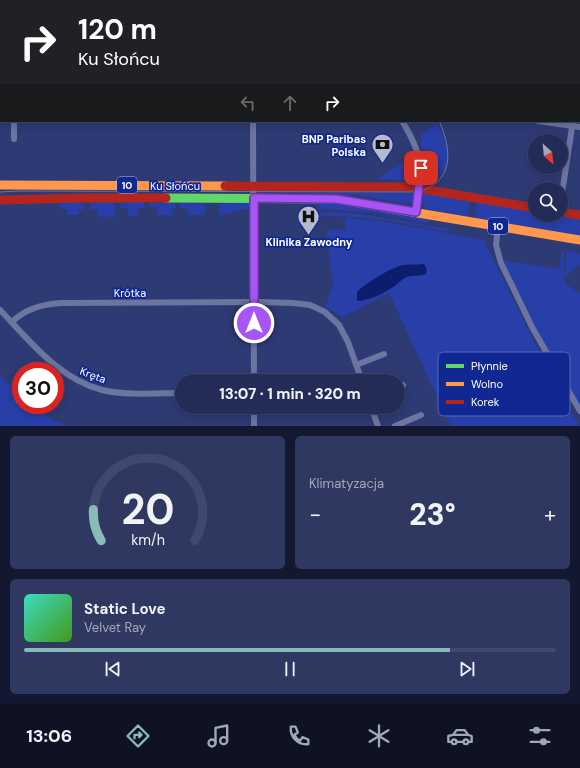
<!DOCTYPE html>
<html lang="pl">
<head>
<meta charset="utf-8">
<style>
  :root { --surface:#222c57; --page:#2e3861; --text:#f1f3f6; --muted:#a2a7ba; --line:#3f486d; --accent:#8bbbb9 }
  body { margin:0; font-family:"DM Sans",sans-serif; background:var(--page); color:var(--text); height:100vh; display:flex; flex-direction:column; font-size:15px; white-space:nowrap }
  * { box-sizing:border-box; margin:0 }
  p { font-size:13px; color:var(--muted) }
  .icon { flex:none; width:22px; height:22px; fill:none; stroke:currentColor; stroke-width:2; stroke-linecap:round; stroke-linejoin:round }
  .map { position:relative; height:426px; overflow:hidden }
  .sheet { display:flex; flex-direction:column; gap:10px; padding:10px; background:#131830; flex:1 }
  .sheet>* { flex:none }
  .banner { position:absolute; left:0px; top:0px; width:580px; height:122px; box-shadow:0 2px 10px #0003,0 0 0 1px var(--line); background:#202124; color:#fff; overflow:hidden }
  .needle { width:26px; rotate:153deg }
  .buttons { position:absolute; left:528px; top:134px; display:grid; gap:8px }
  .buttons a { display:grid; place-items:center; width:40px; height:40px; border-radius:50%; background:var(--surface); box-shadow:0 2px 10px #0003,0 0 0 1px var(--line); font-size:20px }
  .speed { position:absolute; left:12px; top:362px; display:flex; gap:8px; font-size:20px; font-weight:700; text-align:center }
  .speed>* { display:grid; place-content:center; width:52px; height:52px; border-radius:50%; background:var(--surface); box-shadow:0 2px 10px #0003,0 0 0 1px var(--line); line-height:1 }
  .speed .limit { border:6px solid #d22; background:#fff; color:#111 }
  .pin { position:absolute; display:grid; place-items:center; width:34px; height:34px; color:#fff; margin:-17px; border-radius:8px; box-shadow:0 2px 6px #0006 }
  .me { position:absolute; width:44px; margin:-22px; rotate:0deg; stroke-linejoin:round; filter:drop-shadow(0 0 3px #0008) }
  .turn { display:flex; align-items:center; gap:14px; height:84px; padding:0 12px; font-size:18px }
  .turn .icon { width:52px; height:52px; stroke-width:2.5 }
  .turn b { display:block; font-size:28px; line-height:34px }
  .lanes { display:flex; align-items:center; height:38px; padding:0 12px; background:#0003; justify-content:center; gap:20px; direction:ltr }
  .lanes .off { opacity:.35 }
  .big { font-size:30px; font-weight:800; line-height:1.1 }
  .sheet .tile { flex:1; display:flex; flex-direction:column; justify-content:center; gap:6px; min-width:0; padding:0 14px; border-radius:6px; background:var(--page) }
  .sheet .dial { align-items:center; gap:0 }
  .dial svg { height:104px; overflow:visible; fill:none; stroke:var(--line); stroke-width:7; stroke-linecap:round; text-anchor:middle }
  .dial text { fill:var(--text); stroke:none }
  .song { display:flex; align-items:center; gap:12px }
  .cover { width:48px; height:48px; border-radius:6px; background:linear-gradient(135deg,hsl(170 70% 55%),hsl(100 70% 35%)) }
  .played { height:4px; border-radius:2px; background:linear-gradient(90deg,var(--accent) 80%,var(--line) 80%) }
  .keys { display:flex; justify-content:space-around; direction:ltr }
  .heat { display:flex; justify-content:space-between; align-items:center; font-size:22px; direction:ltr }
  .sheet .tiles { flex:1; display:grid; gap:10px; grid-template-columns:1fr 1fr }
  .tile:last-child { grid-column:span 2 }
  .trip { position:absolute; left:175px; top:374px; width:230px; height:40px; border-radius:20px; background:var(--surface); box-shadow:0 2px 10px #0003,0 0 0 1px var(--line); font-weight:800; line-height:40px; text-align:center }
  .tab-bar { display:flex; height:64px; justify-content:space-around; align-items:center; background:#0e1223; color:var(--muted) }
  .tab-bar .icon { width:28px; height:28px }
  .tab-bar .current { color:var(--accent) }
  .tab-bar b { font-size:18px; color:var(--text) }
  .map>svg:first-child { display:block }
</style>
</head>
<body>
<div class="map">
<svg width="580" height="426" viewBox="0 0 580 426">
  <rect width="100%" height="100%" fill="#2e3a74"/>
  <g fill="#283faa">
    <path d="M437,124C447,138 453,160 442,174C438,173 435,173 433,170C426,165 418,142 422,134Z"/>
    <path d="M408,157C412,164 416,171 411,179L407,180L376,179L405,160Z"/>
    <path d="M268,193H413L414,195L413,202L409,204L356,195L268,194Z"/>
    <path d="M424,193L470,201L468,217L426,209L422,203Z"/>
    <path d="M111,201L115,205V217L92,216L98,215V209H89L91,203Z"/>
    <path d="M79,202L83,203L85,209L79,210V215H67V209L60,208L59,204L61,203Z"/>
    <path d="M144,202L145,208H138V216H128V208H120L121,203Z"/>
    <path d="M182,202H203L205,205V215H188L187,208H180V204Z"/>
    <path d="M320,202L337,203L430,218L428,223L372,212L319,209Z"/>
    <path d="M477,202L535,211V215H558L580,219V236L475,218Z"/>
    <path d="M149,203H175L176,208H172L173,215H157V207H150Z"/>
    <path d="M221,203H249L251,210C240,207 231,215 219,215V204Z"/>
    <path d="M320,213H348L374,216L449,229V232C406,223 364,215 321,216Z"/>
    <path d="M346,218L379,221L485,240V243L568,409L580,426H451L389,293L343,317L325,307L333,286L326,230H346Z"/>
    <path d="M562,251L564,253V278C566,286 573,289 580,293V411L501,263L506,261L559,269Z"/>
    <path d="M566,251L580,254V265L572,270L565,277Z"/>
    <path d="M0,375L21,396V405H32L35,408L55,421L70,426H0Z"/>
  </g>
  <path fill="#0d1d6e" d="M424,264L427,269L426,274C419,277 411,274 405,278C401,280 398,283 395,286C382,294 372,300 357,301V292C366,283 391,267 404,265C411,264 417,265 424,264Z"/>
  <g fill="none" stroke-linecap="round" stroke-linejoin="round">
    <g stroke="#6b759f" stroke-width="6">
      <path d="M96,0L97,1"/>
      <path d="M242,0V1"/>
      <path d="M319,0L320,1"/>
      <path d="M420,1L421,0"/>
      <path d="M505,1L507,0"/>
      <path d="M579,84L580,78"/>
      <path d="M14,121V139"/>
      <path d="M253,121L254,381"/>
      <path d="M402,121C425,158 422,170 416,212"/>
      <path d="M538,121L580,127"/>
      <path d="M561,200L573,121"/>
      <path d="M498,226L496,245L501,263L532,327L580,411"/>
      <path d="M0,310C30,341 59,379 102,390C128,396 156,393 182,393"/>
      <path d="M12,322C25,309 43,304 61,303L260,302L293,303L310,305L325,312L339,325L348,342L362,381"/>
      <path d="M356,365L384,354"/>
      <path d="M398,387L403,385"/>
      <path d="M254,407V426"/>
      <path d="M371,407L378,426"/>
      <path d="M395,426L421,415"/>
    </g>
    <g stroke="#63d668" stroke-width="9">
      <path d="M140,1L142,0"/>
      <path d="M166,198L336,199L418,213"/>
    </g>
    <g stroke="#ff974d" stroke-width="9">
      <path d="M0,185L225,186"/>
      <path d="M418,213L580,240"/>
    </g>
    <g stroke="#b3261e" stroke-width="9">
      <path d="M0,80H1"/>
      <path d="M225,186L411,187L535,208"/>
      <path d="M0,200L86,198H166"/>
      <path d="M561,212L580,215"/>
    </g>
    <g stroke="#6e769f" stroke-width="1">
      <path d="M329,0L330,1"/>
      <path d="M129,1L131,0"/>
      <path d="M0,79L1,78"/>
      <path d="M0,192L19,191L418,192C455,182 452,149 439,121"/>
    </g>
  </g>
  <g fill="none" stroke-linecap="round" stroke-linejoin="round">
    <defs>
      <path id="route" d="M254,323V198L336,199L416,212L421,168"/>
    </defs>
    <use href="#route" stroke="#6d37a1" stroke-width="10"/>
    <use href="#route" stroke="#a855f7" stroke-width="7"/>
  </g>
  <defs>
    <symbol id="bank-pin" viewBox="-11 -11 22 30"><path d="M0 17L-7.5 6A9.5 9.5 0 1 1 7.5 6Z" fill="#b6bace" stroke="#112791"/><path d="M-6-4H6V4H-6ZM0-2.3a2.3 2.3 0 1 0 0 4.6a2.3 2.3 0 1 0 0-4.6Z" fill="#111"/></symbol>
    <symbol id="hospital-pin" viewBox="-11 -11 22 30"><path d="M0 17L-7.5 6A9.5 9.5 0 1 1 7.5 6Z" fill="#b6bace" stroke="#112791"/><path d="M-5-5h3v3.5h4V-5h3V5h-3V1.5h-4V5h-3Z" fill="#111"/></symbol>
  </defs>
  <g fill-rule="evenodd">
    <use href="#bank-pin" x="370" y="132" width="25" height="34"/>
    <use href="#hospital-pin" x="296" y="204" width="25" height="34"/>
  </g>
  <g text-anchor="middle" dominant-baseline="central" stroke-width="3.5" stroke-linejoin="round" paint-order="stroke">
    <g fill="#112791" stroke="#b8bede" stroke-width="1">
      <rect x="117" y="177" width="20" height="16" rx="3"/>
      <rect x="488" y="218" width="20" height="16" rx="3"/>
    </g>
    <g font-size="10" font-weight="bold" fill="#fff">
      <text x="127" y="185">10</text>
      <text x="498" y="226">10</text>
    </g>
    <g font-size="11" font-weight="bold" fill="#fff" stroke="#112791" text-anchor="end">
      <text x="366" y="139">BNP Paribas<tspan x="366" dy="13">Polska</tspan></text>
      <text x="309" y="242" text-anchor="middle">Klinika Zawodny</text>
    </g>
    <g font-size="11" fill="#fff" stroke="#112791">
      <text x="175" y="186">Ku Słońcu</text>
      <text x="130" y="293">Krótka</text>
      <text transform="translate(93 375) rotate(21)">Kręta</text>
    </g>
  </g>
  <rect x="438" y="352" width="132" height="64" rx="6" fill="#112791" stroke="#5868b2" stroke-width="1"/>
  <rect x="446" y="364" width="18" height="4" fill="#63d668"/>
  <rect x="446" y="382" width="18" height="4" fill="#ff974d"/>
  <rect x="446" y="400" width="18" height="4" fill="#b3261e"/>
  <g font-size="11" fill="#fff">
    <text x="471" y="370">Płynnie</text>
    <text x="471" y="388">Wolno</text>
    <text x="471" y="406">Korek</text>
  </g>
</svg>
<div class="buttons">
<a><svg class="needle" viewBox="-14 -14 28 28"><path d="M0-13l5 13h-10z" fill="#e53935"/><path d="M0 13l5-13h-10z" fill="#a2a7ba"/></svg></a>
<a><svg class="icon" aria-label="search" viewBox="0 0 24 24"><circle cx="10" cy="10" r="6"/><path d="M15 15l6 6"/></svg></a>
</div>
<div class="speed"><div class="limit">30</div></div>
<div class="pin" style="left:421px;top:168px;background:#d93025"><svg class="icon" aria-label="arrive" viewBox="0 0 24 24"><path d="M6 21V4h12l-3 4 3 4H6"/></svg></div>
<svg class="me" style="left:254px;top:323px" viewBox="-20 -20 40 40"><circle r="17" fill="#a855f7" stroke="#fff" stroke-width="3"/><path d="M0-11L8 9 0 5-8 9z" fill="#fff"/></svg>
<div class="trip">13:07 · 1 min · 320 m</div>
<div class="banner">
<div class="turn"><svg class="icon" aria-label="right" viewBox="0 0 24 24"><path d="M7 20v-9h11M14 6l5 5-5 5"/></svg><div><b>120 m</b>Ku Słońcu</div></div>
<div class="lanes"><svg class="icon off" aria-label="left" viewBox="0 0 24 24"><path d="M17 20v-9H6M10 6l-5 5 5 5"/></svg><svg class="icon off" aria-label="ahead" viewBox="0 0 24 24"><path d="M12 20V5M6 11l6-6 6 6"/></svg><svg class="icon" aria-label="right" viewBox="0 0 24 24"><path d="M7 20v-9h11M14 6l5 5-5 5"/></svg></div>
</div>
</div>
<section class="sheet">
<div class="tiles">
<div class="tile dial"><svg viewBox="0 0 100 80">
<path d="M14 69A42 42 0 1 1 86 69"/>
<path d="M14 69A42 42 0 0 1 8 45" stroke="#8bbbb9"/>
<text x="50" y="56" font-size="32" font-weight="700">20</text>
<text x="50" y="72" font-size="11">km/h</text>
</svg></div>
<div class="tile"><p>Klimatyzacja</p>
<div class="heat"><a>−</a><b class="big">23°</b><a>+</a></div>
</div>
<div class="tile">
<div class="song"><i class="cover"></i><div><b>Static Love</b><p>Velvet Ray</p></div></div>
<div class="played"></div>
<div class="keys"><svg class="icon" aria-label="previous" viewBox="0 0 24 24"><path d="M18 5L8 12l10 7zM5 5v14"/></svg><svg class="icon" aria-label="pause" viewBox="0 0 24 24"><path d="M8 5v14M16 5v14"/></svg><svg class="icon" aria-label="next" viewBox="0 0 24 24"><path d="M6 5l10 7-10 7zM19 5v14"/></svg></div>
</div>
</div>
</section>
<nav class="tab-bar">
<b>13:06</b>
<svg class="icon current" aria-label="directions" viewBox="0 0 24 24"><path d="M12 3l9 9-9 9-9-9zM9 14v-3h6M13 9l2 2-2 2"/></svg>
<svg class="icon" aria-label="music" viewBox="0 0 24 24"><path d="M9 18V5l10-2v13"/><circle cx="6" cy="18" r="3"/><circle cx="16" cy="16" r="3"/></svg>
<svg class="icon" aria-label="phone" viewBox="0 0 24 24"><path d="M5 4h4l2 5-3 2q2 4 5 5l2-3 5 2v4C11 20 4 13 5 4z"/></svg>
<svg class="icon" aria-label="climate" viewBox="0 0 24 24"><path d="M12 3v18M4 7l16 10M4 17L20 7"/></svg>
<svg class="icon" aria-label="car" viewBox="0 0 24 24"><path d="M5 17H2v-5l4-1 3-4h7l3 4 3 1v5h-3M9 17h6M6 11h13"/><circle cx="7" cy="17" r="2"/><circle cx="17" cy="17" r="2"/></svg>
<svg class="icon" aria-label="filters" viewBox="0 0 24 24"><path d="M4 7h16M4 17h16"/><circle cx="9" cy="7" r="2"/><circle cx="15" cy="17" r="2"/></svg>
</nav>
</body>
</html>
